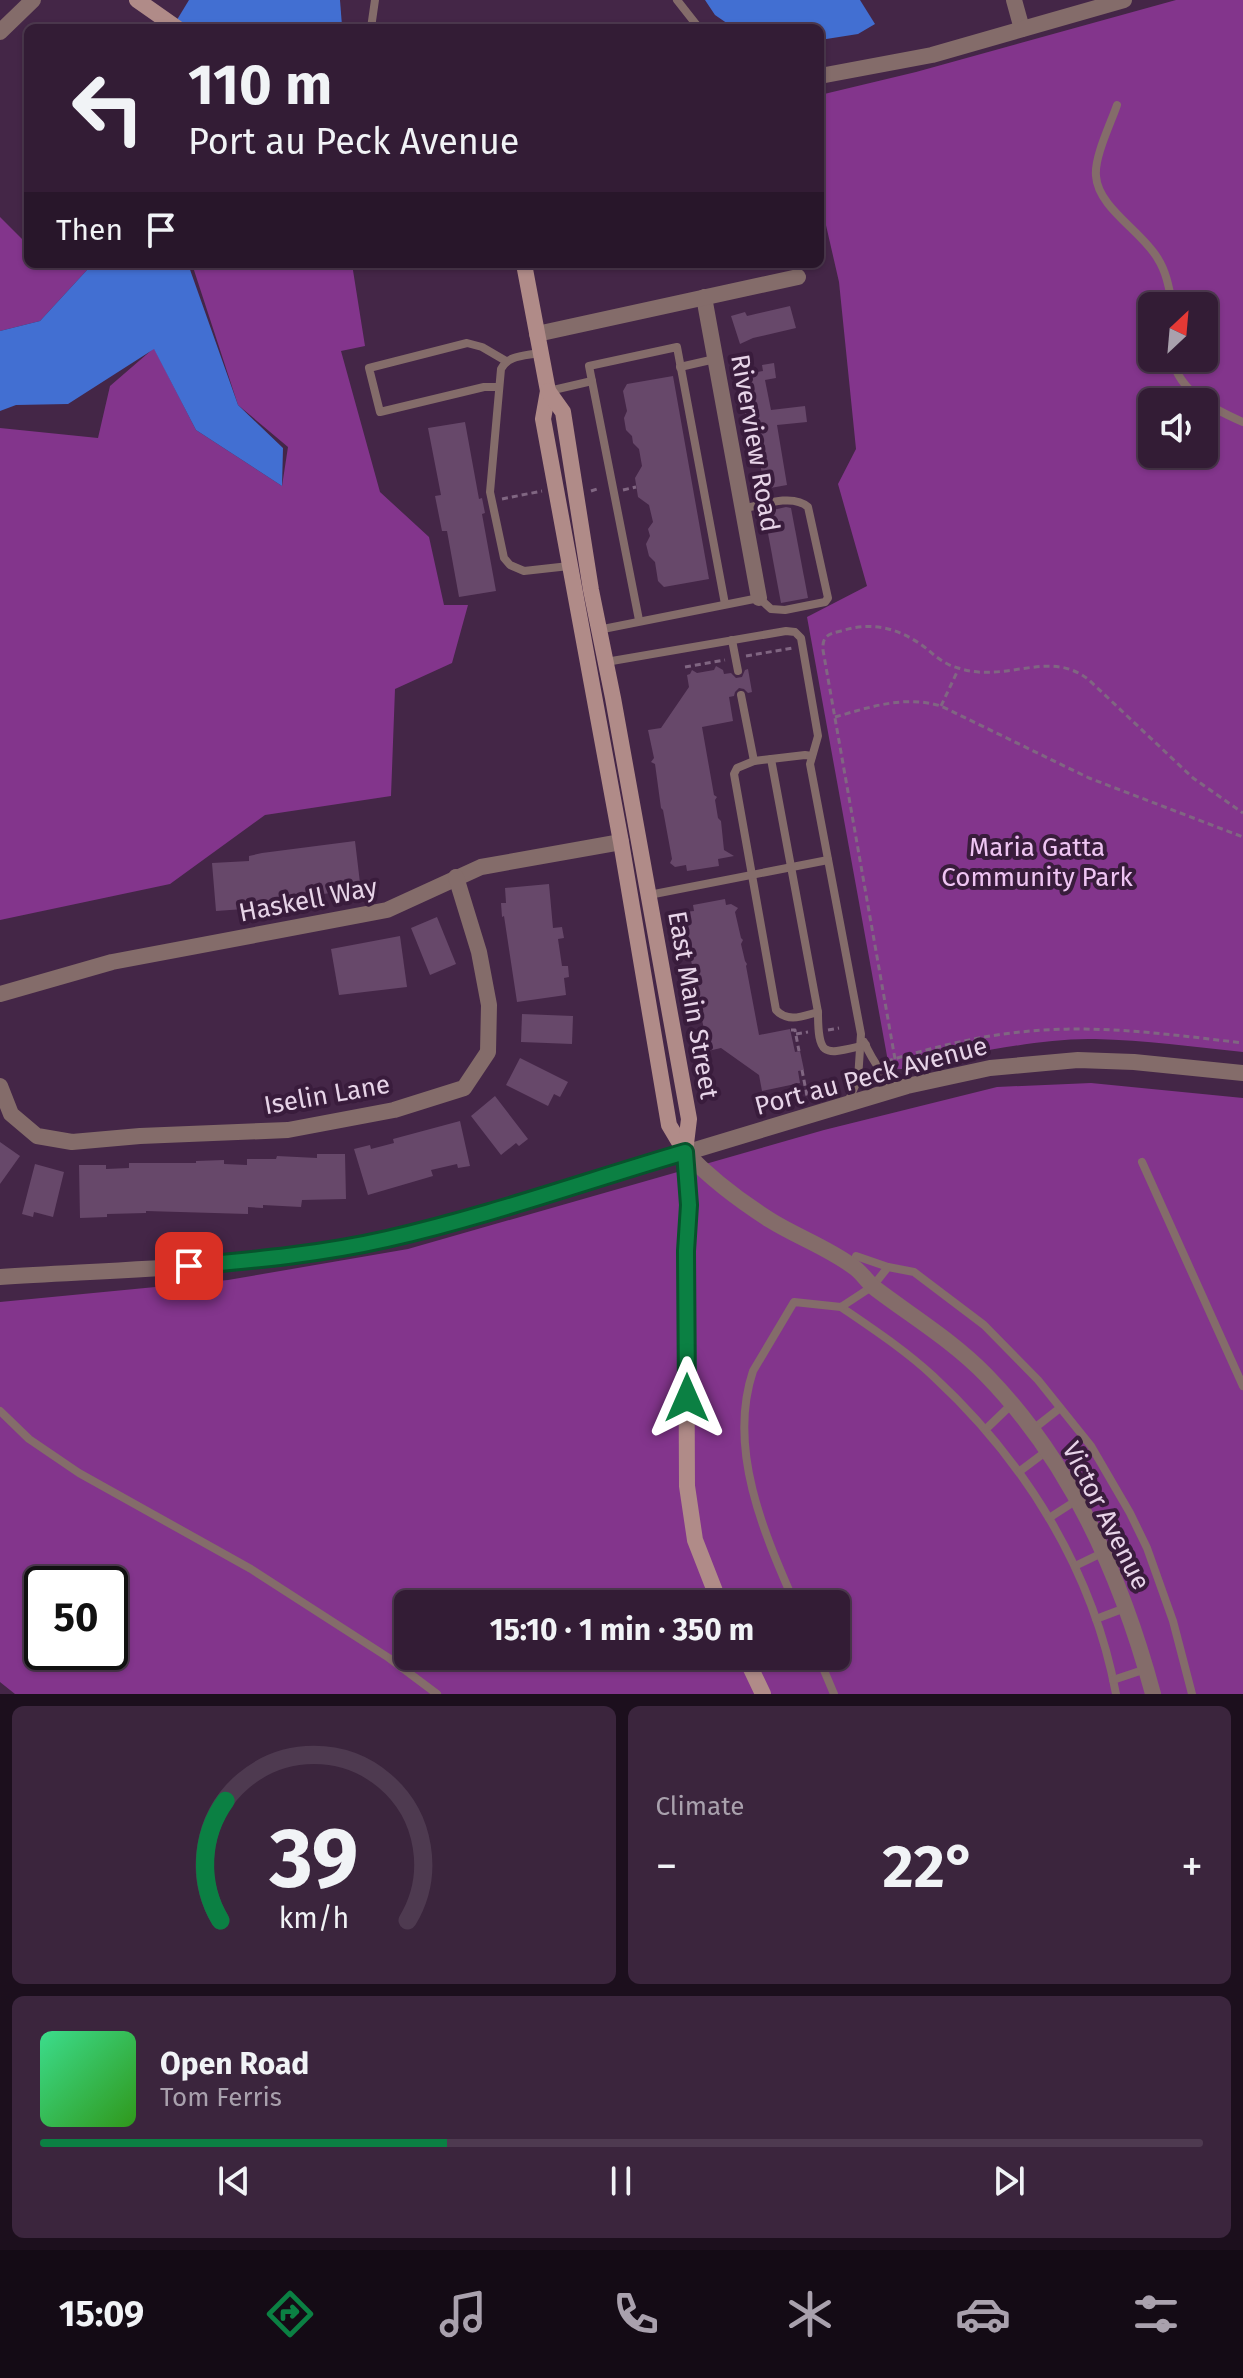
<!DOCTYPE html>
<html lang="en">
<head>
<meta charset="utf-8">
<style>
  :root { --surface:#331c35; --page:#3b253d; --text:#f1f3f6; --muted:#a9a1ad; --line:#4e3a50; --accent:#0b8043 }
  body { margin:0; font-family:"Fira Sans",sans-serif; background:var(--page); color:var(--text); height:100vh; display:flex; flex-direction:column; font-size:30px; white-space:nowrap }
  * { box-sizing:border-box; margin:0 }
  p { font-size:26px; color:var(--muted) }
  .icon { flex:none; width:44px; height:44px; fill:none; stroke:currentColor; stroke-width:2; stroke-linecap:round; stroke-linejoin:round }
  .map { position:relative; height:1694px; overflow:hidden }
  .drawer { display:flex; flex-direction:column; gap:12px; padding:12px; background:#1c0f1d; flex:1 }
  .drawer>* { flex:none }
  .hud { position:absolute; left:24px; top:24px; width:800px; height:244px; border-radius:12px; box-shadow:0 2px 6px #0004,0 0 0 2px var(--line); background:#331c35; color:var(--text); overflow:hidden }
  .needle { width:52px; rotate:26deg }
  .fabs { position:absolute; left:1138px; top:292px; display:grid; gap:16px }
  .fabs a { display:grid; place-items:center; width:80px; height:80px; border-radius:12px; background:var(--surface); box-shadow:0 2px 6px #0004,0 0 0 2px var(--line); font-size:40px }
  .speed { position:absolute; left:24px; top:1566px; display:flex; gap:16px; font-size:40px; font-weight:700; text-align:center }
  .speed>* { display:grid; place-content:center; width:104px; height:104px; border-radius:50%; background:var(--surface); box-shadow:0 2px 6px #0004,0 0 0 2px var(--line); line-height:1 }
  .speed .limit { border:4px solid #111; border-radius:12px; background:#fff; color:#111 }
  .pin { position:absolute; display:grid; place-items:center; width:68px; height:68px; color:#fff; margin:-34px; border-radius:16px; box-shadow:0 4px 12px #0006 }
  .me { position:absolute; width:88px; margin:-44px; rotate:0deg; stroke-linejoin:round; filter:drop-shadow(0 0 6px #0008) }
  .turn { display:flex; align-items:center; gap:28px; height:168px; padding:0 32px; font-size:36px }
  .turn .icon { width:104px; height:104px; stroke-width:2.5 }
  .turn b { display:block; font-size:56px; line-height:68px }
  .then { display:flex; align-items:center; height:76px; padding:0 32px; background:#0003; gap:16px; font-size:30px }
  .big { font-size:60px; font-weight:700; line-height:1.1 }
  .drawer .card { flex:1; display:flex; flex-direction:column; justify-content:center; gap:12px; min-width:0; padding:0 28px; border-radius:12px; background:var(--page) }
  .drawer .dial { align-items:center; gap:0 }
  .dial svg { height:208px; overflow:visible; fill:none; stroke:var(--line); stroke-width:7; stroke-linecap:round; text-anchor:middle }
  .dial text { fill:var(--text); stroke:none }
  .song { display:flex; align-items:center; gap:24px }
  .cover { width:96px; height:96px; border-radius:12px; background:linear-gradient(135deg,hsl(150 70% 55%),hsl(110 70% 35%)) }
  .played { height:8px; border-radius:4px; background:linear-gradient(90deg,var(--accent) 35%,var(--line) 35%) }
  .keys { display:flex; justify-content:space-around; direction:ltr }
  .heat { display:flex; justify-content:space-between; align-items:center; font-size:44px; direction:ltr }
  .drawer .tiles { flex:1; display:grid; gap:12px; grid-template-columns:1fr 1fr }
  .card:last-child { grid-column:span 2 }
  .trip { position:absolute; left:394px; top:1590px; width:456px; height:80px; border-radius:12px; background:var(--surface); box-shadow:0 2px 6px #0004,0 0 0 2px var(--line); font-weight:700; line-height:80px; text-align:center }
  .menu { display:flex; height:128px; justify-content:space-around; align-items:center; background:#140b15; color:var(--muted) }
  .menu .icon { width:56px; height:56px }
  .menu .selected { color:var(--accent) }
  .menu b { font-size:36px; color:var(--text) }
  .map>svg:first-child { display:block }
</style>
</head>
<body>
<div class="map">
<svg width="1243" height="1694" viewBox="0 0 1243 1694">
  <rect width="100%" height="100%" fill="#442647"/>
  <g fill="#83358c" fill-rule="evenodd">
    <path d="M1176,0H1243V1052C1194,1047 1145,1040 1095,1039C1053,1038 1008,1047 966,1054C942,1058 912,1075 889,1067L807,617L867,586L838,484L856,449L839,282L820,199V95L916,72ZM1152,306H1204V358H1152ZM1152,402H1204V454H1152Z"/>
    <path d="M0,217L25,242L28,239V264H87V270L40,321L0,331Z"/>
    <path d="M192,264H352L365,346L341,351L380,492L429,537L444,605H468L452,663L395,689L391,796L265,815L170,884L0,920V428L98,438L110,386L154,348L196,430L282,486L288,447L238,405Z"/>
    <path d="M1091,1083L1243,1098V1694H15L0,1682V1302L228,1280L408,1249L824,1130L997,1087ZM42,1584H110V1652H42ZM408,1604H836V1656H408Z"/>
  </g>
  <g fill="#426fd2">
    <path d="M189,0H340L342,26L340,28H172Z"/>
    <path d="M705,0H860L875,24L858,34L820,40V28H734L715,15Z"/>
    <path d="M87,264H188L238,405L283,448L282,486L196,430L154,349L68,404L16,405L0,411V331L40,321L87,270Z"/>
  </g>
  <g fill="#67486a">
    <path d="M790,306L796,328L753,338L740,344L731,316L745,312L747,316Z"/>
    <path d="M774,363L776,378L765,380L771,410L805,406L807,422L777,425L787,485L765,489L752,423L747,424L745,413L752,412L746,374L763,371L762,365Z"/>
    <path d="M673,376L709,579L664,587L658,581L655,562L649,556L646,544L650,536L648,529L653,522L649,505L638,497L635,478L642,466L639,449L633,443L632,436L626,430L624,418L627,411L623,391L627,384Z"/>
    <path d="M465,422L479,499L482,498L485,513L482,514L496,591L459,597L447,531H442L435,496L441,495L428,428Z"/>
    <path d="M786,507L791,508L808,598L781,603L764,512Z"/>
    <path d="M716,666L723,670L724,674L731,673L736,678L742,677L745,670L748,669L752,692L748,693L744,689L739,688L735,692L734,696L729,697L733,721L702,727L714,795L717,797L715,800L718,818L721,821L724,850L734,856L718,859L719,866L687,871L686,865L675,867L670,863L672,859L663,810L661,808L655,764L651,762L654,758L648,730L661,728L689,687L687,675L690,674L692,670L697,673L714,670Z"/>
    <path d="M355,841L360,883L350,885V890L244,906V909L216,911L212,863L249,861V856L262,853Z"/>
    <path d="M549,884L553,928L562,927L564,938L558,939L562,966H568L569,977L564,978L566,995L517,1002L504,916L502,917L501,903H506L505,888Z"/>
    <path d="M725,899L726,905L731,904L738,908L735,912L741,938L743,940L741,944L745,961L747,964L746,966L759,1035L790,1029L795,1052L800,1051L804,1070L798,1071L800,1083L762,1091L759,1075L721,1048L708,1051L694,977L690,974L693,970L683,921L679,919L684,912L694,911L693,905Z"/>
    <path d="M437,917L456,964L430,975L411,928Z"/>
    <path d="M400,936L407,987L339,995L331,949Z"/>
    <path d="M522,1014L573,1016L572,1044L521,1042Z"/>
    <path d="M520,1058L568,1082L560,1097L554,1094L548,1106L506,1085Z"/>
    <path d="M495,1096L528,1139L519,1146L516,1143L501,1155L471,1116Z"/>
    <path d="M460,1121L470,1166L458,1168L457,1164L431,1170L433,1176L368,1195L354,1149L370,1145L371,1149L394,1143L393,1139Z"/>
    <path d="M0,1142L20,1156L0,1184Z"/>
    <path d="M317,1154H345L346,1199L302,1200L301,1207L263,1205V1208L248,1207V1214L146,1211V1213L107,1214V1217L80,1218L79,1165H106V1169L129,1168V1163H196V1161L224,1160V1164L247,1165V1159H276L277,1156L317,1158Z"/>
    <path d="M35,1164L64,1172L53,1217L34,1212L33,1217L22,1214Z"/>
  </g>
  <g fill="none" stroke-linecap="round" stroke-linejoin="round">
    <g stroke="#806682" stroke-width="3" stroke-dasharray="6 4" stroke-linecap="butt">
      <path d="M623,490L636,487"/>
      <path d="M591,491L600,488"/>
      <path d="M502,499L542,491"/>
      <path d="M746,656L793,648"/>
      <path d="M685,667L725,660"/>
      <path d="M941,706L958,670"/>
      <path d="M835,717C870,707 905,695 941,706L1089,778L1243,837"/>
      <path d="M791,1030H795L799,1051"/>
      <path d="M828,1030L839,1028"/>
      <path d="M796,1034L808,1032"/>
      <path d="M895,1059L823,650C822,636 828,634 841,631C873,621 900,628 927,649C936,657 946,665 958,668C1006,684 1050,648 1089,680L1193,778L1243,813"/>
      <path d="M887,1061C928,1049 969,1038 1012,1033C1089,1023 1167,1034 1243,1043"/>
      <path d="M802,1070L807,1096"/>
    </g>
    <g stroke="#846c6a" stroke-width="8">
      <path d="M677,0L699,28"/>
      <path d="M371,28L375,0"/>
      <path d="M1117,105C1111,123 1094,157 1096,176C1098,208 1143,232 1158,259C1167,273 1170,290 1172,306"/>
      <path d="M539,353C525,356 508,355 501,369L490,492L504,558L510,565L524,571L569,566"/>
      <path d="M1172,358C1180,393 1213,409 1243,422"/>
      <path d="M680,367L715,359"/>
      <path d="M499,387H484L380,412L369,368L467,343L482,347L506,361"/>
      <path d="M549,391L592,381"/>
      <path d="M639,620L589,366L677,347L725,604"/>
      <path d="M598,630L759,598L771,609L785,610L825,602L828,598L808,507C793,493 761,505 743,509"/>
      <path d="M732,640L738,671"/>
      <path d="M606,662L786,631L795,632L801,638L818,736L810,764L861,1034L858,1079L848,1102"/>
      <path d="M741,695L754,761"/>
      <path d="M812,756L805,755L754,761L737,768L734,774L776,1010C788,1023 803,1016 818,1012"/>
      <path d="M771,759L818,1012C818,1060 825,1054 866,1045"/>
      <path d="M649,895L828,860"/>
      <path d="M864,1042C873,1061 881,1076 901,1084"/>
      <path d="M1142,1162L1243,1386"/>
      <path d="M856,1256L888,1267"/>
      <path d="M841,1307C873,1329 905,1350 933,1376C1025,1461 1093,1570 1116,1694"/>
      <path d="M0,1411L29,1439L79,1473L251,1569L389,1658L437,1694"/>
      <path d="M986,1429L1012,1404"/>
      <path d="M1032,1430L1060,1408"/>
      <path d="M1020,1471L1048,1450"/>
      <path d="M1049,1518L1077,1500"/>
      <path d="M1075,1566L1102,1553"/>
      <path d="M795,1604C764,1533 727,1449 753,1371L794,1302L841,1307L873,1286L888,1267L914,1272L984,1325L1038,1380L1091,1446L1130,1513L1147,1548L1173,1621L1192,1694"/>
      <path d="M1096,1619L1125,1608"/>
      <path d="M818,1656L834,1694"/>
      <path d="M1113,1680L1146,1669"/>
    </g>
    <g stroke="#846c6a" stroke-width="16">
      <path d="M1014,0L1022,29"/>
      <path d="M0,32L33,0"/>
      <path d="M820,76L932,55L1124,0"/>
      <path d="M704,297L759,598"/>
      <path d="M537,334L798,277"/>
      <path d="M0,994L112,962L387,910L481,867L621,842"/>
      <path d="M0,1086L11,1114L37,1136L72,1142L140,1136L288,1130L394,1110L464,1088L488,1052L489,1005L479,952L456,877"/>
      <path d="M685,1152C709,1177 740,1201 770,1220C797,1237 829,1248 855,1268C863,1274 868,1283 876,1289C913,1317 953,1341 986,1375C1070,1461 1122,1579 1153,1694"/>
    </g>
    <path stroke="#846c6a" stroke-width="16" d="M0,1277C110,1270 222,1268 331,1250C370,1244 408,1234 446,1225L907,1086L990,1068L1078,1060L1134,1062L1243,1073"/>
    <g stroke="#b08b88" stroke-width="16">
      <path d="M137,0L177,28"/>
      <path d="M524,264L548,391L543,419L621,842L669,1125L685,1152"/>
      <path d="M548,391L563,412L591,590L613,698L689,1119L685,1152L689,1205L686,1251L687,1486L695,1540L720,1604"/>
      <path d="M745,1656L763,1694"/>
    </g>
  </g>
  <g fill="none" stroke-linecap="round" stroke-linejoin="round">
    <defs>
      <path id="route" d="M189,1266C255,1260 322,1254 387,1239C488,1216 586,1181 685,1152L689,1205L686,1251L687,1398"/>
    </defs>
    <use href="#route" stroke="#07532c" stroke-width="20"/>
    <use href="#route" stroke="#0b8043" stroke-width="14"/>
  </g>
  <g text-anchor="middle" dominant-baseline="central" stroke-width="8" stroke-linejoin="round" paint-order="stroke">
    <g font-size="26" fill="#e7d4e8" stroke="#391c3c">
      <text transform="translate(755 443) rotate(80)">Riverview Road</text>
      <text transform="translate(308 900) rotate(-11)">Haskell Way</text>
      <text transform="translate(693 1005) rotate(80)">East Main Street</text>
      <text transform="translate(871 1076) rotate(-15)">Port au Peck Avenue</text>
      <text transform="translate(327 1095) rotate(-10)">Iselin Lane</text>
      <text transform="translate(1106 1516) rotate(63)">Victor Avenue</text>
    </g>
    <g font-size="26" fill="#efc5f3" stroke="#391c3c">
      <text x="1037" y="847">Maria Gatta<tspan x="1037" dy="30">Community Park</tspan></text>
    </g>
  </g>
</svg>
<div class="fabs">
<a><svg class="needle" viewBox="-14 -14 28 28"><path d="M0-13l5 13h-10z" fill="#e53935"/><path d="M0 13l5-13h-10z" fill="#a9a1ad"/></svg></a>
<a><svg class="icon" aria-label="sound" viewBox="0 0 24 24"><path d="M4 9h4l5-4v14l-5-4H4zM17 9q2 3 0 6"/></svg></a>
</div>
<div class="speed"><div class="limit">50</div></div>
<div class="pin" style="left:189px;top:1266px;background:#d93025"><svg class="icon" aria-label="arrive" viewBox="0 0 24 24"><path d="M6 21V4h12l-3 4 3 4H6"/></svg></div>
<svg class="me" style="left:687px;top:1398px" viewBox="-20 -20 40 40"><path d="M0-17L14 15 0 8-14 15z" fill="#0b8043" stroke="#fff" stroke-width="4"/></svg>
<div class="trip">15:10 · 1 min · 350 m</div>
<div class="hud">
<div class="turn"><svg class="icon" aria-label="left" viewBox="0 0 24 24"><path d="M17 20v-9H6M10 6l-5 5 5 5"/></svg><div><b>110 m</b>Port au Peck Avenue</div></div>
<div class="then">Then<svg class="icon" aria-label="arrive" viewBox="0 0 24 24"><path d="M6 21V4h12l-3 4 3 4H6"/></svg></div>
</div>
</div>
<section class="drawer">
<div class="tiles">
<div class="card dial"><svg viewBox="0 0 100 80">
<path d="M14 69A42 42 0 1 1 86 69"/>
<path d="M14 69A42 42 0 0 1 16 23" stroke="#0b8043"/>
<text x="50" y="56" font-size="32" font-weight="700">39</text>
<text x="50" y="72" font-size="11">km/h</text>
</svg></div>
<div class="card"><p>Climate</p>
<div class="heat"><a>−</a><b class="big">22°</b><a>+</a></div>
</div>
<div class="card">
<div class="song"><i class="cover"></i><div><b>Open Road</b><p>Tom Ferris</p></div></div>
<div class="played"></div>
<div class="keys"><svg class="icon" aria-label="previous" viewBox="0 0 24 24"><path d="M18 5L8 12l10 7zM5 5v14"/></svg><svg class="icon" aria-label="pause" viewBox="0 0 24 24"><path d="M8 5v14M16 5v14"/></svg><svg class="icon" aria-label="next" viewBox="0 0 24 24"><path d="M6 5l10 7-10 7zM19 5v14"/></svg></div>
</div>
</div>
</section>
<nav class="menu">
<b>15:09</b>
<svg class="icon selected" aria-label="directions" viewBox="0 0 24 24"><path d="M12 3l9 9-9 9-9-9zM9 14v-3h6M13 9l2 2-2 2"/></svg>
<svg class="icon" aria-label="music" viewBox="0 0 24 24"><path d="M9 18V5l10-2v13"/><circle cx="6" cy="18" r="3"/><circle cx="16" cy="16" r="3"/></svg>
<svg class="icon" aria-label="phone" viewBox="0 0 24 24"><path d="M5 4h4l2 5-3 2q2 4 5 5l2-3 5 2v4C11 20 4 13 5 4z"/></svg>
<svg class="icon" aria-label="climate" viewBox="0 0 24 24"><path d="M12 3v18M4 7l16 10M4 17L20 7"/></svg>
<svg class="icon" aria-label="car" viewBox="0 0 24 24"><path d="M5 17H2v-5l4-1 3-4h7l3 4 3 1v5h-3M9 17h6M6 11h13"/><circle cx="7" cy="17" r="2"/><circle cx="17" cy="17" r="2"/></svg>
<svg class="icon" aria-label="filters" viewBox="0 0 24 24"><path d="M4 7h16M4 17h16"/><circle cx="9" cy="7" r="2"/><circle cx="15" cy="17" r="2"/></svg>
</nav>
</body>
</html>
